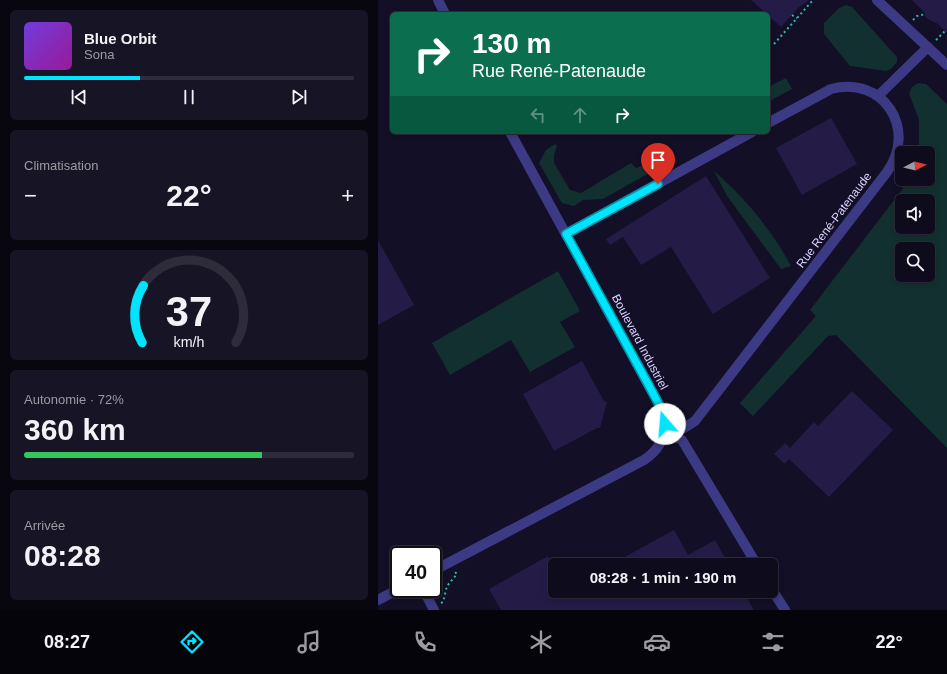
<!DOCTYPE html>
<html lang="fr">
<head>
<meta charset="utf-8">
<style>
  :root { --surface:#0e0b1c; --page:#171425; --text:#f1f3f6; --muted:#9b9ba3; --line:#2e2b3b; --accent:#00e5ff }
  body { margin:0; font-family:Helvetica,sans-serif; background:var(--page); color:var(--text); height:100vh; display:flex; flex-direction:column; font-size:15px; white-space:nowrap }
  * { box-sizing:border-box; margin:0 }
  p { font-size:13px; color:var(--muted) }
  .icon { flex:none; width:22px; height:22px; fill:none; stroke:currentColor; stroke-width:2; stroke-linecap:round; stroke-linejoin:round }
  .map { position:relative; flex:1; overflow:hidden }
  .side { display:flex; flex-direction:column; gap:10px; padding:10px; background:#08060f; width:378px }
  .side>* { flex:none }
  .banner { position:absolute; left:12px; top:12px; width:380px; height:122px; border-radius:6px; box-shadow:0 2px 6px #0003,0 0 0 1px var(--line); background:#0b6e4f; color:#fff; overflow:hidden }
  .needle { width:26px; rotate:83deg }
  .buttons { position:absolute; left:517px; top:146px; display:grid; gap:8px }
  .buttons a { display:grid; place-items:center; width:40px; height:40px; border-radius:6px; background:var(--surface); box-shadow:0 2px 6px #0003,0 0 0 1px var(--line); font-size:20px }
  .speed { position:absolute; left:12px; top:546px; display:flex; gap:8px; font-size:20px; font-weight:700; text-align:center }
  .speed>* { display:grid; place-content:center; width:52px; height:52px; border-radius:50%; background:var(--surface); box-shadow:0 2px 6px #0003,0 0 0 1px var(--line); line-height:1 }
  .speed .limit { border:2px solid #111; border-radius:6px; background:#fff; color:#111 }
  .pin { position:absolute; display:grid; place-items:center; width:34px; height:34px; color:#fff; margin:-41px -17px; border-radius:50% 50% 50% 0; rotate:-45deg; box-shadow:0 0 4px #0007 }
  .pin .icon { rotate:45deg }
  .me { position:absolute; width:44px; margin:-22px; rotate:342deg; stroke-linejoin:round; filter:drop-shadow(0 0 3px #0008) }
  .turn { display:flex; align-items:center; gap:14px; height:84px; padding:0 16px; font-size:18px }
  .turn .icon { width:52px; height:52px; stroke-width:2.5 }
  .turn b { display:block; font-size:28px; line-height:34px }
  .lanes { display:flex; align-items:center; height:38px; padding:0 16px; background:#0003; justify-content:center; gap:20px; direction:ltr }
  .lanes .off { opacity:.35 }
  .big { font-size:30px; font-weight:800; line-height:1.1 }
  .side .tile { flex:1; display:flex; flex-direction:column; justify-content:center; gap:6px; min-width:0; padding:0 14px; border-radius:6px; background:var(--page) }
  .side .dial { align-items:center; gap:0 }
  .dial svg { height:104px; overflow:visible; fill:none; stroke:var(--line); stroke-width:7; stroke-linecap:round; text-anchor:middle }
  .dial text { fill:var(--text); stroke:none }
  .song { display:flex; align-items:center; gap:12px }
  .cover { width:48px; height:48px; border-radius:6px; background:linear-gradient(135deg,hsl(260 70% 55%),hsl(300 70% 35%)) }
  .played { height:4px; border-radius:2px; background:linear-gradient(90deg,var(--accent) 35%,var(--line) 35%) }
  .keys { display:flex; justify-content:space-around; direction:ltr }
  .heat { display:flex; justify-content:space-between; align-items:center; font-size:22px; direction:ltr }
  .charge { height:6px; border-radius:3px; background:linear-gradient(90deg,#34c759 72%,var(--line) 0) }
  .trip { position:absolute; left:170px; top:558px; width:230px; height:40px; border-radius:6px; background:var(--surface); box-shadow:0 2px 6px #0003,0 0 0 1px var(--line); font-weight:800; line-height:40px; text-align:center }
  .tab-bar { display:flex; height:64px; justify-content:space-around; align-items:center; background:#06040b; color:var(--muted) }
  .tab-bar .icon { width:28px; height:28px }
  .tab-bar .on { color:var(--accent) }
  .tab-bar b { font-size:18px; color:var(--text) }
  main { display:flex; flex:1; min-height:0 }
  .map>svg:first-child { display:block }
</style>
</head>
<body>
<main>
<section class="side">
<div class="tile">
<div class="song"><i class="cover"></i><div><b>Blue Orbit</b><p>Sona</p></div></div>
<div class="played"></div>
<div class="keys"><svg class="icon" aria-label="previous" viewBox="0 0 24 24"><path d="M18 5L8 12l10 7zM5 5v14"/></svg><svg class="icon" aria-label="pause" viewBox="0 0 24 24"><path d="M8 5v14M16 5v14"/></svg><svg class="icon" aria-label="next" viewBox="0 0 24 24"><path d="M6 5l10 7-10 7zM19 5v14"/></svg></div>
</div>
<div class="tile"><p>Climatisation</p>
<div class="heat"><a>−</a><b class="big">22°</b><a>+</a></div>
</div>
<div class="tile dial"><svg viewBox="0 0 100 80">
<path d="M14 69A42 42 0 1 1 86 69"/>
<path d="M14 69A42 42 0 0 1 15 25" stroke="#00e5ff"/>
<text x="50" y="56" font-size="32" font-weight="700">37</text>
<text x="50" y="72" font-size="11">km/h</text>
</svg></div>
<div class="tile"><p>Autonomie · 72%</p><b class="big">360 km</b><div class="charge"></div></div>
<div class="tile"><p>Arrivée</p><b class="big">08:28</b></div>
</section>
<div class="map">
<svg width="569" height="610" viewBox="0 0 569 610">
  <rect width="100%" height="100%" fill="#130f26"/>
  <g fill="#12302f" fill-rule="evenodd">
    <path d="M468,5L474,7L519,57V62L513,69L508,71L472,66L446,34V23L461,8Z"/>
    <path d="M408,78L414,89L390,102V87Z"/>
    <path d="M540,83L548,84L569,104V448L458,335L450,336L375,416L362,403L438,316L432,310L523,191L530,179H550V153H541V120L531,93L534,87ZM524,201H550V227H524ZM524,249H550V275H524Z"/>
    <path d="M177,144L179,146L176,155V163L192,190L203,193L253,163L258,168L266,165L271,173L225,199L205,200L196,206L184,203L161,163L168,150Z"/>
    <path d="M336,171C368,199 393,229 413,266L403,269L349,196Z"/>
    <path d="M180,271L202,311L182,322L197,347L152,372L133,340L72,375L54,343Z"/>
  </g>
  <g fill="#241b47">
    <path d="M373,0H431L420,8L403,27Z"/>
    <path d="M534,0H569V33L560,24L550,19L547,16V13Z"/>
    <path d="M453,118L479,164L424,195L398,148Z"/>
    <path d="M328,176L392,278L335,314L293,247L263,265L245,237L232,245L228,239Z"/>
    <path d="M0,240L36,305L0,325Z"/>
    <path d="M204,361L226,401L229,402L222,428H219L176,451L145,394Z"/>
    <path d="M474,391L515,430L451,497L411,459L407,464L396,454L407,443L412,448L436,422L440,426Z"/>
    <path d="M296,530L310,555L337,540L351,565H228L240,558L241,560Z"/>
    <path d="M170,556L177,570V591H365L376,610H123L111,589Z"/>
  </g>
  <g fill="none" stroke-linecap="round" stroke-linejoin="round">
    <g stroke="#2fb8b0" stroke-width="2" stroke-dasharray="2 3" stroke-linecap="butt">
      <path d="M414,15L419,18"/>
      <path d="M535,20L539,16L548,14"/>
      <path d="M558,40L567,31"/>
      <path d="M396,44L435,0"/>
      <path d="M63,603L65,602L69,586L79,574L77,572"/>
    </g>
    <g stroke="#3d3a85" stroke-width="10">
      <path d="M60,0L67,14"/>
      <path d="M499,0L569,65"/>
      <path d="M500,96L550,47"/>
      <path d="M188,234L374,132"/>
      <path d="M287,430L306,428L317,421L509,172C540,129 505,75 453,89L390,123"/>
      <path d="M288,431L304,440L379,565"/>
      <path d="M55,571L266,460C284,448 290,431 284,410L132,132"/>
      <path d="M393,588L407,610"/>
      <path d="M45,589L56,610"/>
      <path d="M0,600L21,589"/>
    </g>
  </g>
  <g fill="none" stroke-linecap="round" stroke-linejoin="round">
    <defs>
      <path id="route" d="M280,184L188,234L269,382L284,410L287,424"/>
    </defs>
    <use href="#route" stroke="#0095a6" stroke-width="10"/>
    <use href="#route" stroke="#00e5ff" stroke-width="7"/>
  </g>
  <g text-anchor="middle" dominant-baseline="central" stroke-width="4" stroke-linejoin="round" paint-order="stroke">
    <g font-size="12" fill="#d9d4ff" stroke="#130f26">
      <text transform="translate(456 220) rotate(-53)">Rue René-Patenaude</text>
      <text transform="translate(262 342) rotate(62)">Boulevard Industriel</text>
    </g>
  </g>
</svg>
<div class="buttons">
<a><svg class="needle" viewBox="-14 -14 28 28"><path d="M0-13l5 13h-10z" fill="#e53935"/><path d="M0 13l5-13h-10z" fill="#9b9ba3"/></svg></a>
<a><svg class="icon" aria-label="sound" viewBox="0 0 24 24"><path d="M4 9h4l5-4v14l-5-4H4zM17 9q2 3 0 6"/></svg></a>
<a><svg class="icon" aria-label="search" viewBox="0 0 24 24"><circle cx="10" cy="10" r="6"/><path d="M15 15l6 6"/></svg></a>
</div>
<div class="speed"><div class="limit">40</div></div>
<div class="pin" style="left:280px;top:184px;background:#d93025"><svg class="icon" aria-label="arrive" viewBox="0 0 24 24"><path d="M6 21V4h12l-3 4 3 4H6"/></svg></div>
<svg class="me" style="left:287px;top:424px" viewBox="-20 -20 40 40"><circle r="19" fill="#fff"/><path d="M0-13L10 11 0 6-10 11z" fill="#00e5ff"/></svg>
<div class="trip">08:28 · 1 min · 190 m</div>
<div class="banner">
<div class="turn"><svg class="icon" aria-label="right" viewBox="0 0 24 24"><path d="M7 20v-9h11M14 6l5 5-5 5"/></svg><div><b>130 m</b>Rue René-Patenaude</div></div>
<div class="lanes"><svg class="icon off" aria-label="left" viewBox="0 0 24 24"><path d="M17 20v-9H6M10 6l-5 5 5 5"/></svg><svg class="icon off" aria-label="ahead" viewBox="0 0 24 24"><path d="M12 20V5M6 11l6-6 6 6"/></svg><svg class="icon" aria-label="right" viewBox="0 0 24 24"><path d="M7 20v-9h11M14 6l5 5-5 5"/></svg></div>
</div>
</div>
</main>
<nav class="tab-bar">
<b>08:27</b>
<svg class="icon on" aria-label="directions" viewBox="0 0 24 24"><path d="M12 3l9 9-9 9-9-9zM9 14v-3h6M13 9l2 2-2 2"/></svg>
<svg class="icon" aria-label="music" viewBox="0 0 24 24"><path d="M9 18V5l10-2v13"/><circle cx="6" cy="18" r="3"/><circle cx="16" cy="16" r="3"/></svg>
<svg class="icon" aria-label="phone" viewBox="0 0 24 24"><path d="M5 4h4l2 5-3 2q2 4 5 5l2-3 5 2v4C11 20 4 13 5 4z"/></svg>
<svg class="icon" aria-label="climate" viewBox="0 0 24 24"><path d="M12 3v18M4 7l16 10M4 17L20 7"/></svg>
<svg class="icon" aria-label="car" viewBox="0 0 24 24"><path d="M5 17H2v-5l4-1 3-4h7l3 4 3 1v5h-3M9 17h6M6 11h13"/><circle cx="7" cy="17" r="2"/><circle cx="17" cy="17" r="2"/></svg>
<svg class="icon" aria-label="filters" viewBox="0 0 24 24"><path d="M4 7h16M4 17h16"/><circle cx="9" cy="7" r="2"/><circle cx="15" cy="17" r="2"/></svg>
<b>22°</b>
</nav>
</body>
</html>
